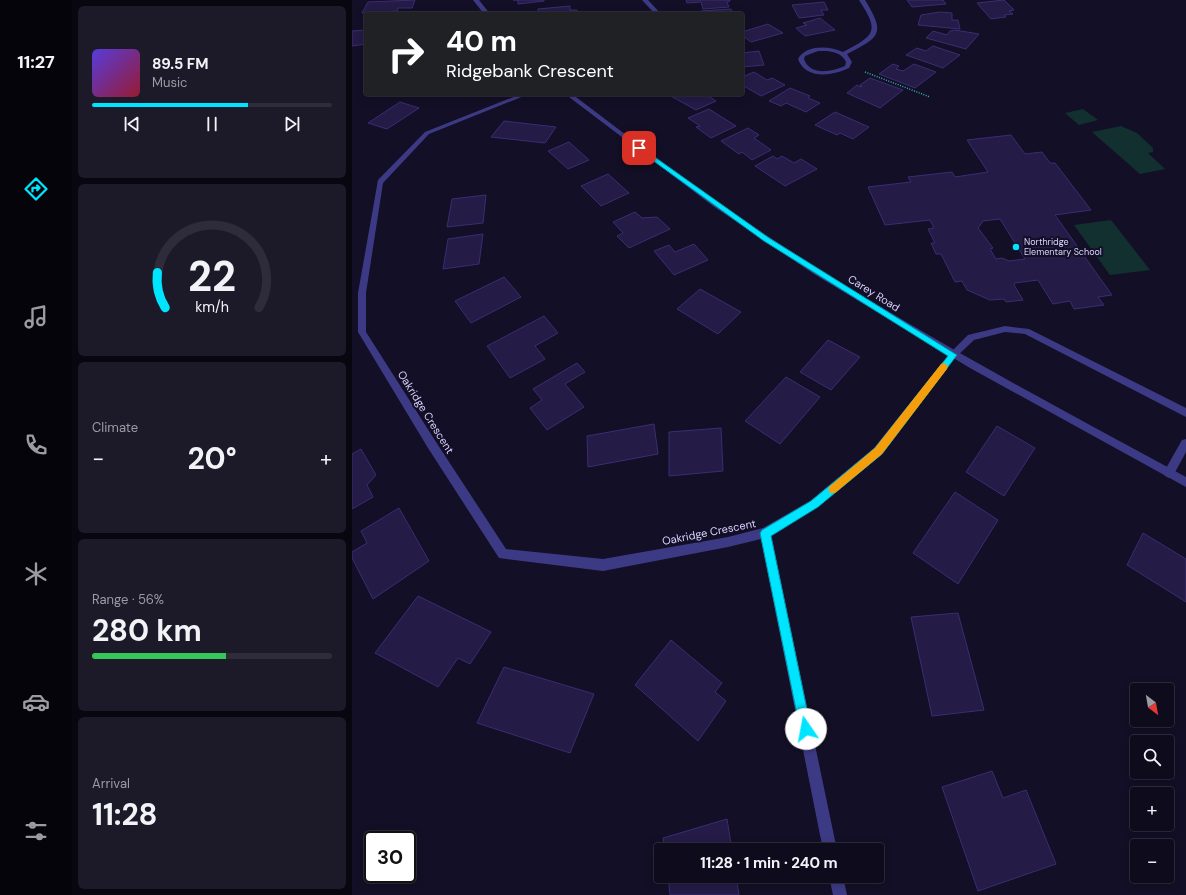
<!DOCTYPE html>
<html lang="en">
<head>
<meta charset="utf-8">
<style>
  :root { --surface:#0e0b1c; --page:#1c1929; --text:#f1f3f6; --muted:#9b9ba3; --line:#2e2b3b; --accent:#00e5ff }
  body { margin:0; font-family:"DM Sans",sans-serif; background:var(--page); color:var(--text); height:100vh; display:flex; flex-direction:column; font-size:15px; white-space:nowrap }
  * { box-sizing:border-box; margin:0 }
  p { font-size:13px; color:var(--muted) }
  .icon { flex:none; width:22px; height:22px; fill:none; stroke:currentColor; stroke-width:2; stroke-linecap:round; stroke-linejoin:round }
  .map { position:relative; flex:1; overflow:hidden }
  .details { display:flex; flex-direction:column; gap:6px; padding:6px; background:#08060f; width:280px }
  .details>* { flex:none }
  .hud { position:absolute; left:12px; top:12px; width:380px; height:84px; border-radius:4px; box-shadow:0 2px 10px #0003,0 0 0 1px var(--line); background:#202124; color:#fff; overflow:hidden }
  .needle { width:26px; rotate:149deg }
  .tools { position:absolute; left:778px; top:683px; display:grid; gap:8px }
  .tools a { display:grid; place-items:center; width:44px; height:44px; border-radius:4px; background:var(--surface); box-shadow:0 2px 10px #0003,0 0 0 1px var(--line); font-size:20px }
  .speed { position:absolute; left:12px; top:831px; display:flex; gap:8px; font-size:20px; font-weight:700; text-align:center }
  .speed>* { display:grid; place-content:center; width:52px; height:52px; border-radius:50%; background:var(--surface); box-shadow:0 2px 10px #0003,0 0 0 1px var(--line); line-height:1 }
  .speed .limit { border:2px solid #111; border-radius:6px; background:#fff; color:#111 }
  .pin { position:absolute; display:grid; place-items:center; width:34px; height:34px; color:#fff; margin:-17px; border-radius:8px; box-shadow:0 2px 6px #0006 }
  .me { position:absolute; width:44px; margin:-22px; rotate:348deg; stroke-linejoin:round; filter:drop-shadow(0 0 3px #0008) }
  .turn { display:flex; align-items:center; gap:14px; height:84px; padding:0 16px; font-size:18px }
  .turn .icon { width:52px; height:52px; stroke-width:2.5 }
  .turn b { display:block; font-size:28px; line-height:34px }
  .big { font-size:30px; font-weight:700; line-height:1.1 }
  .details .tile { flex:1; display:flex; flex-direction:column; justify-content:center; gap:6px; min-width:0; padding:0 14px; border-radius:6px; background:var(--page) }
  .details .dial { align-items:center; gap:0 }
  .dial svg { height:104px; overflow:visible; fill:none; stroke:var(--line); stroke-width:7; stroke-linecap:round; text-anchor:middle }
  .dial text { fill:var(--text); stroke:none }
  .song { display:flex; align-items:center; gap:12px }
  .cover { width:48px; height:48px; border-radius:6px; background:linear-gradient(135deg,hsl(250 70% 55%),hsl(350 70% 35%)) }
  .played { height:4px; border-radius:2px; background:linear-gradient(90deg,var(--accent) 65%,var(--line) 65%) }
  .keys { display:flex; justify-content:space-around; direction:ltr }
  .heat { display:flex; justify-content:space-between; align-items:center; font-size:22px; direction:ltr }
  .charge { height:6px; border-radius:3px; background:linear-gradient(90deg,#34c759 56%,var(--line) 0) }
  .trip { position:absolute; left:302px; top:843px; width:230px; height:40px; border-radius:4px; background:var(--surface); box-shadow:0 2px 10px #0003,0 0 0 1px var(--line); font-weight:700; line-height:40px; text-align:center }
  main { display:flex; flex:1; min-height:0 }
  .tab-bar { display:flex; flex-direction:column; width:72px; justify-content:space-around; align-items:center; background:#06040b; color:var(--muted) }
  .tab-bar .icon { width:28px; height:28px }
  .tab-bar .current { color:var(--accent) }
  .tab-bar b { font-size:18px; color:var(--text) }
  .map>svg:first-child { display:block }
</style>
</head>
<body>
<main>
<nav class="tab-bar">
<b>11:27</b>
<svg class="icon current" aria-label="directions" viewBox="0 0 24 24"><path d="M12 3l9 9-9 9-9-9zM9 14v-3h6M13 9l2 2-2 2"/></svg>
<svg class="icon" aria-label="music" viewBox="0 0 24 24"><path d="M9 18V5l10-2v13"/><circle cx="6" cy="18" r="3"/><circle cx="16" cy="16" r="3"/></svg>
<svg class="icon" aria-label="phone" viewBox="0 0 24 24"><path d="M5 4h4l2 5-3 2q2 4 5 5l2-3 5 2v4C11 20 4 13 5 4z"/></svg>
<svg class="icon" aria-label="climate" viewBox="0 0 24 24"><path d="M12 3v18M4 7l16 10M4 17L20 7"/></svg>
<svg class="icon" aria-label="car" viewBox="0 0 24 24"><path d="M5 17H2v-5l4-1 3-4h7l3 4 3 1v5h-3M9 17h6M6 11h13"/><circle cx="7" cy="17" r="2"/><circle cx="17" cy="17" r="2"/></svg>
<svg class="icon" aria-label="filters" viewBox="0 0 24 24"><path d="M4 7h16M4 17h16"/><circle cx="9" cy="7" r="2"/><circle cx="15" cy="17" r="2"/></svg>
</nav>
<section class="details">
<div class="tile">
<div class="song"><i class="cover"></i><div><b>89.5 FM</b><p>Music</p></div></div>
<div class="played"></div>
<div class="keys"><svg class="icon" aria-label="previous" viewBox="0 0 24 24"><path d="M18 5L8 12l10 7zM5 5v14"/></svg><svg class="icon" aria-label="pause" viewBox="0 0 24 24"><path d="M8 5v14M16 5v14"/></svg><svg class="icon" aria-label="next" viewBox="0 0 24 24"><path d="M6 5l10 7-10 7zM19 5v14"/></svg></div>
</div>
<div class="tile dial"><svg viewBox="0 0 100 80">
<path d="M14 69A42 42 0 1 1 86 69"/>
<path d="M14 69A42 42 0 0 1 8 42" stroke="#00e5ff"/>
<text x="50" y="56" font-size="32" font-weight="700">22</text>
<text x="50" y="72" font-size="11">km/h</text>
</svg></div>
<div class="tile"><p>Climate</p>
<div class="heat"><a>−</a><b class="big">20°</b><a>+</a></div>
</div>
<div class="tile"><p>Range · 56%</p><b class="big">280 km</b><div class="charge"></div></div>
<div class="tile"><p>Arrival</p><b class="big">11:28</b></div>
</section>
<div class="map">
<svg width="834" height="895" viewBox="0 0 834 895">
  <rect width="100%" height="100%" fill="#130f26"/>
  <g fill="#12302f">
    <path d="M731,109L746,120L727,125L713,113Z"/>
    <path d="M769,126L785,133L801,148V152L796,153L813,169L788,174L740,132Z"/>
    <path d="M759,220L798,270L758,275L722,225Z"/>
  </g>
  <g fill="#241b47" stroke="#3b2d73" fill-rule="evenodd">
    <path d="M63,0L60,8H46L45,11L10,13L16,2Z"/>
    <path d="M161,0H192V1L166,4V0Z"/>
    <path d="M334,0H378V1L375,2L377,7L351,9L349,2L335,3Z"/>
    <path d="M555,0H591L594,4L560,7Z"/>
    <path d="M652,0L662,10L657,11L661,14L652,15L654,17L639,19L625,3Z"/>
    <path d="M472,2L476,10H469L472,15L447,18L440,5Z"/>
    <path d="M218,6V10H225V14H186V9Z"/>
    <path d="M379,9L381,14H350L349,11Z"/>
    <path d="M588,12L600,13V20H606L608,29L566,25L569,15Z"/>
    <path d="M468,18L483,30L453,36L444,28L455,25L451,23Z"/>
    <path d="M416,24L431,33L399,42L390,35V32Z"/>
    <path d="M14,30V44L0,46V31Z"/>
    <path d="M603,30L627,34L614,49L574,38L581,31L595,35L598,31Z"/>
    <path d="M581,46L608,55L591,68L554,55L565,48L574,51Z"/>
    <path d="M407,51L412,65L390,67V53Z"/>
    <path d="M541,64L547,66L544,69L551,71L562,64L584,72L563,88L527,74Z"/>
    <path d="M402,72L415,80L420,78L433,85L409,96L390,85V77Z"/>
    <path d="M518,78L551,90L528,108L495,93L505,85L509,87L510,86L508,85Z"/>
    <path d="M438,88L458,96L456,98L468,103L454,112L434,103L429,106L417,101Z"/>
    <path d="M319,94H353L364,101L344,110L317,95Z"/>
    <path d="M48,102L67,108L35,129L16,123Z"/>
    <path d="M357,109L384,126L359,138L344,127L348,126L336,118Z"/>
    <path d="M483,112L517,127L501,139L488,133L485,135L463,125Z"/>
    <path d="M152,121L204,127L193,143L139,137Z"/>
    <path d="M396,128L407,135L402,138L419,150L400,160L390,152L387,154L369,141Z"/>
    <path d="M659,135L673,154L690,152L698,163H703L739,210L703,215L760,295L746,297L752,305L722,309L718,301L701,304L686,280L663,283L662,285L671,300L654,302L652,299L638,300L615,290L610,281L603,282L589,254H584L579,243H583L576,229L582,228L578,220L533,225L516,187L559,182L556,177L600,172L603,177L636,172L615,140ZM648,219L673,259L657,261L650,258L644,259L638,249L641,248L626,228L631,221Z"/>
    <path d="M217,142L237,160L216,169L196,151Z"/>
    <path d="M421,156L425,159L430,156L442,163L449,159L465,169L433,186L403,166Z"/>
    <path d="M256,174L277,193L249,206L229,186Z"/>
    <path d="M134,195L131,223L95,227L100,199Z"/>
    <path d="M283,212L290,218L305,217L318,229L277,248L265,236L271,233L261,222Z"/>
    <path d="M131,234L127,264L91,269L96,239Z"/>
    <path d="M342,244L356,260L322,275L302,251L317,245L323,252Z"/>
    <path d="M152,277L169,297L119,323L103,301Z"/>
    <path d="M348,289L389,312L366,334L325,309Z"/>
    <path d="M192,316L206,333L183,346L193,359L158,378L135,346Z"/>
    <path d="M476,340L508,357L479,390L448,372Z"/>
    <path d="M225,363L233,372L213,384L232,407L195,430L178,408L190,400L181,389Z"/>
    <path d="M434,377L468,397L428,444L393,421Z"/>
    <path d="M302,424L306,454L236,467L235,436Z"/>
    <path d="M645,426L683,448L652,496L614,472Z"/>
    <path d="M369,428L371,471L317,476V432Z"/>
    <path d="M9,449L24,475L15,485L21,497L0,509V454Z"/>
    <path d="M603,492L646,520L606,584L561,553Z"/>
    <path d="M47,508L77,561L21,599L0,558V552L15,543L9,531Z"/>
    <path d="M791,533L834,559V602L775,565Z"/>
    <path d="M66,596L139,632L118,664L106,658L86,687L23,653Z"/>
    <path d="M606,613L632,710L580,716L559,617Z"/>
    <path d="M319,640L370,683L363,692L374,701L346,741L283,685Z"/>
    <path d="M152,667L242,694L218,753L125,723Z"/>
    <path d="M640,771L651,798L674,790L704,864L626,891L590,787Z"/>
    <path d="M375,819L380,850H313L311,838Z"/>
    <path d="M316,876H384L387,895H318Z"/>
  </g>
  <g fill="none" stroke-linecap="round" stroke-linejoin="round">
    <path stroke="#2fb8b0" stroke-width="1.5" stroke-dasharray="1 1.5" stroke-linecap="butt" d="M513,72L578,97"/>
    <g fill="#3d3a85" fill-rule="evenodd">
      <path d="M653,326L677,329L834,408V417L673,334L653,332L622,340L604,357H598L597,355L598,353L616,335Z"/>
      <path d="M834,439V452L821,476L817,478L813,476L812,473L813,470L830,440Z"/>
    </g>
    <g fill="#3d3a85" fill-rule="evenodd">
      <path d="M290,0H296L309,14H303Z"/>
      <path d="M507,0H513C534,34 528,37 495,54L500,62L497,68C480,76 454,80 446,59C454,44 478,46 491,52C523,35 528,32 507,0ZM466,51C477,51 489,51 494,62L493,66C479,72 458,76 452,59L453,56Z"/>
      <path d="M169,94H177L77,134L31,183L14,293V332L84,442L154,549L251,559L376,537L411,528L458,501L522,448L598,353L601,352L605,355L530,454L466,507L419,535L485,850H471L409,539L376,547L251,571L147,558L76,448L6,332V293L26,180L73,132Z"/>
      <path d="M477,876H491L495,895H481Z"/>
    </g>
    <g fill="#3d3a85" fill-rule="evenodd">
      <path d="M121,0H127L138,14H132Z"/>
      <path d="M213,94H220C285,143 349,193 417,237C551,325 693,401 834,477V487L618,368L462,274L361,206Z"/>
    </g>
  </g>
  <path fill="#00e5ff" stroke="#0095a6" d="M287,146L417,238L605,355L530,454L466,507L419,536L459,729L458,734L454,735L449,734L448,729L408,533L410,530L459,501L523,448L596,356L412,241L285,149V147Z"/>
  <path fill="#f59e0b" d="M592,363L596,366L595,369L530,454L483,493H477V487L523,448L589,364Z"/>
  <circle fill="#00e5ff" stroke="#130f26" stroke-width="1.5" cx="664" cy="247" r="4"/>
  <g text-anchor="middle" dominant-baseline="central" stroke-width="4" stroke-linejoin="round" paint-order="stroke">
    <g font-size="9" fill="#d9d4ff" stroke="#130f26" text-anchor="start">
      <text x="672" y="242">Northridge<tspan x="672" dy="10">Elementary School</tspan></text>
    </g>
    <g font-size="11" fill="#d9d4ff" stroke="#130f26">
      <text transform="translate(522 293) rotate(32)">Carey Road</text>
      <text transform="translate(74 412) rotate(58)">Oakridge Crescent</text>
      <text transform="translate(357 532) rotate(-11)">Oakridge Crescent</text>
    </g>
  </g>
</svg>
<div class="tools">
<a><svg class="needle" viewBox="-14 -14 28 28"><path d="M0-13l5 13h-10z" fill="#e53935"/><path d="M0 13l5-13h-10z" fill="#9b9ba3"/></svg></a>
<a><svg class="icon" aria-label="search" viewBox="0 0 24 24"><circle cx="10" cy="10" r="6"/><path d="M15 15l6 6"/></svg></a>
<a>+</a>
<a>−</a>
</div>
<div class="speed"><div class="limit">30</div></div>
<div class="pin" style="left:287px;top:148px;background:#d93025"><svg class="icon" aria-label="arrive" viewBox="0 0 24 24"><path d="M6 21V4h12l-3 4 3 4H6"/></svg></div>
<svg class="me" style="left:454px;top:729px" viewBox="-20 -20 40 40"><circle r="19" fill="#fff"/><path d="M0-13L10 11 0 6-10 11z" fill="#00e5ff"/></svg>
<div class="trip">11:28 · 1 min · 240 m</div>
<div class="hud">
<div class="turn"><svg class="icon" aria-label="right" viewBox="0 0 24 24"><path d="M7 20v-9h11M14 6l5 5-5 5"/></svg><div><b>40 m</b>Ridgebank Crescent</div></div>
</div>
</div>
</main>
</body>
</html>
